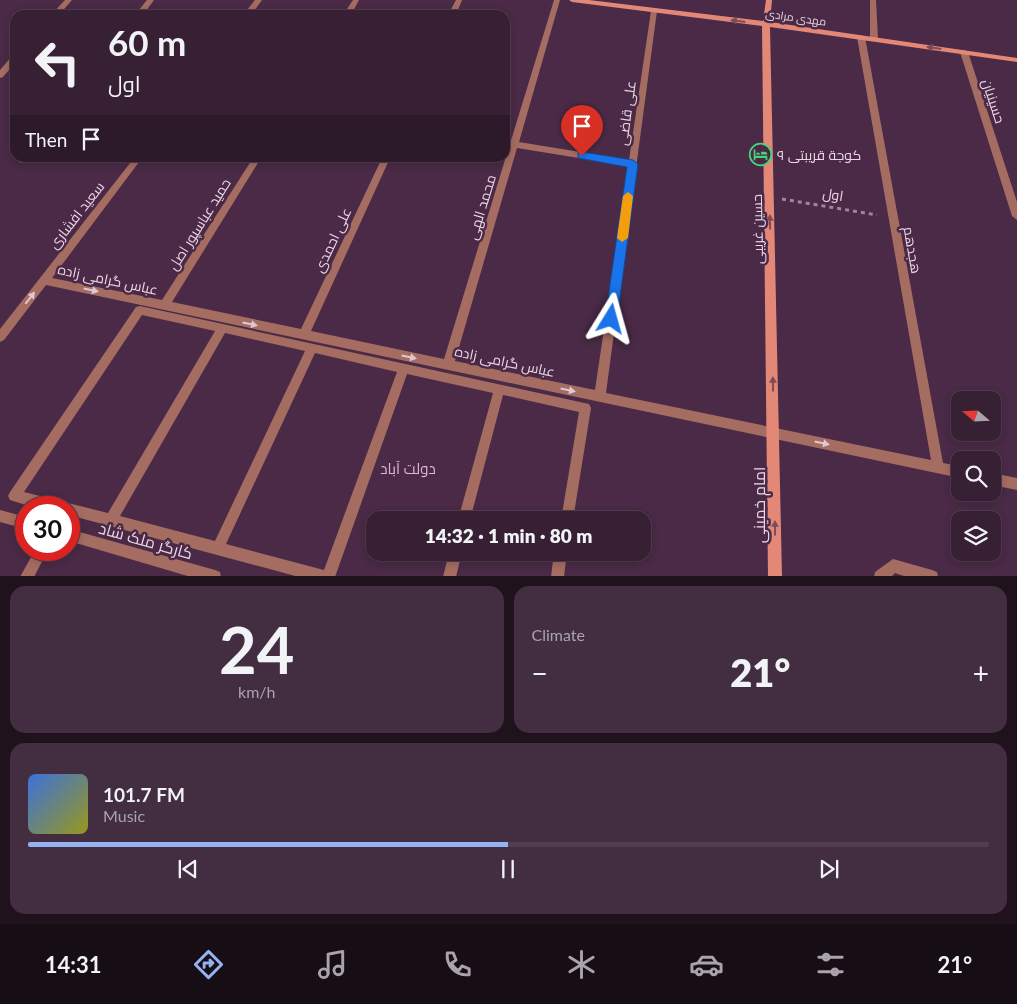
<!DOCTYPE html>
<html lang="en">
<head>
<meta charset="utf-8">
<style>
  :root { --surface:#382034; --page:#432d40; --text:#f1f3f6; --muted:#aba3ac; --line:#523e4f; --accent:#95b2f1 }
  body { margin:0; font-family:Lato,Cairo,sans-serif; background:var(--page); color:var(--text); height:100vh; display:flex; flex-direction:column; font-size:19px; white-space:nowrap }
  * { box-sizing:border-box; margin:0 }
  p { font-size:16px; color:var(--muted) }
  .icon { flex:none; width:28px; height:28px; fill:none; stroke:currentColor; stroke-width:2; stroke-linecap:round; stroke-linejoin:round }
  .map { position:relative; height:576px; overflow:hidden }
  .sheet { display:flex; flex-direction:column; gap:10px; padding:10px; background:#1f121d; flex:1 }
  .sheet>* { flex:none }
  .top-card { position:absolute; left:10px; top:10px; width:500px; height:152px; border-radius:15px; box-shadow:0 2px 8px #0003,0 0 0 1px var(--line); background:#382034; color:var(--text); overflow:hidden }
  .needle { width:32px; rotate:289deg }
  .tools { position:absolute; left:951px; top:391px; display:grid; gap:10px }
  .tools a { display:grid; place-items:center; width:50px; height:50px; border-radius:10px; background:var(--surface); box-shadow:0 2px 8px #0003,0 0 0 1px var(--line); font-size:25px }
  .speed { position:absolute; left:15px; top:496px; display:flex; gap:10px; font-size:25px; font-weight:700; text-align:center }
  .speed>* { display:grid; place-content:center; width:65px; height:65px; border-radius:50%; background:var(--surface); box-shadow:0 2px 8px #0003,0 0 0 1px var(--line); line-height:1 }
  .speed .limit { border:8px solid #d22; background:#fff; color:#111 }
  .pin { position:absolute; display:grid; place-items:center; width:42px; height:42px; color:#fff; margin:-51px -21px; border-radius:50% 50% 50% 0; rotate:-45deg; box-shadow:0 0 5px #0007 }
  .pin .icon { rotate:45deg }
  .me { position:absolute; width:55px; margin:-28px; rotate:8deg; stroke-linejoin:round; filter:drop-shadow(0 0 4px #0008) }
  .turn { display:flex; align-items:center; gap:18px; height:105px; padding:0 15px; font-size:22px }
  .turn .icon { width:65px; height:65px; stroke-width:2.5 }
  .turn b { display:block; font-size:35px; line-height:42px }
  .then { display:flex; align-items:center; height:48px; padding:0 15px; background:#0003; gap:10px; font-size:19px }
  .big { font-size:38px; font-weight:800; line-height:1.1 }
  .sheet .widget { flex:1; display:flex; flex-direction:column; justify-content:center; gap:8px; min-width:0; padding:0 18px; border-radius:15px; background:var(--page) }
  .sheet .dial { align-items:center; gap:0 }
  .dial b { font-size:65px; line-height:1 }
  .song { display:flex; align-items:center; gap:15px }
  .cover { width:60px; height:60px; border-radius:8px; background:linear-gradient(135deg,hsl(220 70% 55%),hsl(60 70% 35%)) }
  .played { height:5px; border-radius:2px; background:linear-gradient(90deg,var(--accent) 50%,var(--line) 50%) }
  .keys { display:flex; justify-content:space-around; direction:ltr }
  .heat { display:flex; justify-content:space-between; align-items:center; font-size:28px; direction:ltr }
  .sheet .tiles { flex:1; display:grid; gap:10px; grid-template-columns:1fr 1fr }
  .widget:last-child { grid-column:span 2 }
  .trip { position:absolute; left:366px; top:511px; width:285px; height:50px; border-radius:15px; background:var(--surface); box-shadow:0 2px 8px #0003,0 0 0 1px var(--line); font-weight:800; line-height:50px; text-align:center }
  .tabs { display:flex; height:80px; justify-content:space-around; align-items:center; background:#160d15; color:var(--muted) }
  .tabs .icon { width:35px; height:35px }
  .tabs .active { color:var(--accent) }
  .tabs b { font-size:22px; color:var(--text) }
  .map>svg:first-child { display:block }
</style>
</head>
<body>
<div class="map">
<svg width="1017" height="577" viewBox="0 0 1017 577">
  <rect width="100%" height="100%" fill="#4a2a46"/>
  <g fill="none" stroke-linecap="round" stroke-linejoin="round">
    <path stroke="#a0869c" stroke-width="3" stroke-dasharray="4 4" stroke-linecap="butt" d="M782,199L877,215"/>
    <g fill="#a56c61" fill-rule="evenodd">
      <path d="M65,0H72L59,15H51Z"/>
      <path d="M147,0H154L143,15H135Z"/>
      <path d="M255,0H262L251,15H243Z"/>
      <path d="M353,0H359L351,15H343Z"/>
      <path d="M456,0H462L456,15H448Z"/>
      <path d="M554,0H560L519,142L629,160L651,11L654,9L657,11L606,393L931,460L857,37L861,35L865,37L943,463L960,466V478L46,285L4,340L0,342V329L134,158H142L52,278L162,300L253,158H261L172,302L301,329L382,158H390L311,331L444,359ZM517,148L628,166L595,390L455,361Z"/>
      <path d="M870,0H876L878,39L874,41L870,39Z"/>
      <path d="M961,50H964L968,52L1017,202V220L1012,216L960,52Z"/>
      <path d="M12,56H15V63L3,77L0,78V70Z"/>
      <path d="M19,158H29L22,163L19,162L18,160Z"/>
      <path d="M140,306L589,404L591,408L573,520H561L579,412L503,395L470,520H458L493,393L407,374L335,577H299L69,515V508H35L10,500L8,496L10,492L136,307ZM142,315L215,331L108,513L24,492ZM225,333L305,351L215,541L120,516ZM315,353L397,372L324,570L226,544Z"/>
      <path d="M992,473L1017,478V490L992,485Z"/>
      <path d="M0,510L26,517V529L0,522Z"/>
      <path d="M69,529L215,570L220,572L221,577H191L69,541Z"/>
      <path d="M35,550H48L34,577H20Z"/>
      <path d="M449,552H462L456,577H443Z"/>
      <path d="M554,552H567L564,577H551Z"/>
      <path d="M893,559L932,570L937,572L938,577H907L895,573L891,577H874L875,572Z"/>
    </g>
    <path fill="#e38877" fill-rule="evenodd" d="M569,0H589L763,21L766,0H772L770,22L1017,58V62L770,27L782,577H768L762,26L572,2Z"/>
  </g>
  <defs><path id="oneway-solid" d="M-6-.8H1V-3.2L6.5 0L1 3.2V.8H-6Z" transform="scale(1.25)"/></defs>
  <g fill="#804b57">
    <use href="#oneway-solid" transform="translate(738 21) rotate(-173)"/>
    <use href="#oneway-solid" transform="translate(934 48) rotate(-172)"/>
    <use href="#oneway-solid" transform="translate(770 222) rotate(-91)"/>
    <use href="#oneway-solid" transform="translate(773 384) rotate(-91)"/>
    <use href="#oneway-solid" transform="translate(775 528) rotate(-90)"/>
  </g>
  <g fill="#e1c7d4">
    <use href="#oneway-solid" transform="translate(91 290) rotate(12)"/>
    <use href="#oneway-solid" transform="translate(30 298) rotate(-52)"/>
    <use href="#oneway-solid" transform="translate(250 324) rotate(12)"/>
    <use href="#oneway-solid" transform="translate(409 357) rotate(12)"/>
    <use href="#oneway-solid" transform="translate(568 390) rotate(12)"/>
    <use href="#oneway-solid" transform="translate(822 443) rotate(12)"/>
  </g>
  <path fill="#1a73e8" stroke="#114b97" d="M582,152L633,160L638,164L617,319L615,323L611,324L607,323L605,319L627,167L578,158V153Z"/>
  <path fill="#f59e0b" d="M628,192L633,196L628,238L622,242L617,238L623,196Z"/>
  <defs>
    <symbol id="hotel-ring" viewBox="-11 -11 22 22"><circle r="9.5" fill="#4a2a46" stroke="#44d77a" stroke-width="1.5"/><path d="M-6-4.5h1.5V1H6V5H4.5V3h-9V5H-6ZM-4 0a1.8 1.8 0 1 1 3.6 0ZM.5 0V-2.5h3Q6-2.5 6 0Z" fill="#44d77a"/></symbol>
  </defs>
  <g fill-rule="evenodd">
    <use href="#hotel-ring" x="748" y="142" width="25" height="25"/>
  </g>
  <g text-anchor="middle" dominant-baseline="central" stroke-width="5" stroke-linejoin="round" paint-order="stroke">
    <g font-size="11" fill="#ecd7e8" stroke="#4a2a46">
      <text transform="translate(796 17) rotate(8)">مهدی مرادی</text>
    </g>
    <g font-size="14" fill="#ecd7e8" stroke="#4a2a46">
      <text transform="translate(994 101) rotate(72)">حسینیان</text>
      <text transform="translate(626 113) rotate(-82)">علی قاضی</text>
      <text transform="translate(833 194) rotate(9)">اول</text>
      <text transform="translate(481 207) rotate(-73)">محمد الهی</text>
      <text transform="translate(76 215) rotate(-52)">سعید افشاری</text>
      <text transform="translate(199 224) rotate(-58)">حمید عباسپور اصل</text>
      <text transform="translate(757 229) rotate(-91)">حسین غریبی</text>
      <text transform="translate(332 240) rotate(-65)">علی احمدی</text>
      <text transform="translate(913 250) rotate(80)">هجدهم</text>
      <text transform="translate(108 279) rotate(12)">عباس گرامی زاده</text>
      <text transform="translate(505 361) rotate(12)">عباس گرامی زاده</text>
    </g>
    <g font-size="14" fill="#ecd7e8" stroke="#4a2a46" text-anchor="start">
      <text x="777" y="154">۹ کوجة قریبتی</text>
    </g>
    <g font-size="15" fill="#deb6d7" stroke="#4a2a46">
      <text x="408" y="468">دولت آباد</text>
    </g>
    <g font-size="16" fill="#ecd7e8" stroke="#4a2a46">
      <text transform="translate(758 505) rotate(-90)">امام خمینی</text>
      <text transform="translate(146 540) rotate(16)">کارگر ملک شاد</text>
    </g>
  </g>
</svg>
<div class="tools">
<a><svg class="needle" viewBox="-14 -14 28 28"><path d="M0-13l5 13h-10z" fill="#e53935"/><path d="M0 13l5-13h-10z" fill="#aba3ac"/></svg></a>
<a><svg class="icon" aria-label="search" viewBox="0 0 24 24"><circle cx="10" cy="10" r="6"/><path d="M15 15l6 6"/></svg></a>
<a><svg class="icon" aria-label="layers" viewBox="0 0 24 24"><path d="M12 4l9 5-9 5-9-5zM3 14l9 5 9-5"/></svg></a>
</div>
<div class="speed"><div class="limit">30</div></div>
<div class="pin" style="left:582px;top:156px;background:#d93025"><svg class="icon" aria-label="arrive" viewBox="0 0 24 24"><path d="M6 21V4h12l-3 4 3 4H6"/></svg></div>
<svg class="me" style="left:611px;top:319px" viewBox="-20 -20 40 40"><path d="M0-17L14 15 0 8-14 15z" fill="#1a73e8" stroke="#fff" stroke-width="4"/></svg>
<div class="trip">14:32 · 1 min · 80 m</div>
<div class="top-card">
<div class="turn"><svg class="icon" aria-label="left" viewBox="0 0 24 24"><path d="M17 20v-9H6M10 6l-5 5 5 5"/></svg><div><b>60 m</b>اول</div></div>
<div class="then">Then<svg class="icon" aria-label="arrive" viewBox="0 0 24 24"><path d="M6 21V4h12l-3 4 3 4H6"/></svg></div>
</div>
</div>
<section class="sheet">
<div class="tiles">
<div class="widget dial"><b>24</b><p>km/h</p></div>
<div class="widget"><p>Climate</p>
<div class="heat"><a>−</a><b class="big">21°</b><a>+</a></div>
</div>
<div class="widget">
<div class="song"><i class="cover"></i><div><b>101.7 FM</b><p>Music</p></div></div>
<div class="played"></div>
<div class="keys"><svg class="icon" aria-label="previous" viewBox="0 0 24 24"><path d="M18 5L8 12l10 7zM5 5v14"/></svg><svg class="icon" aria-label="pause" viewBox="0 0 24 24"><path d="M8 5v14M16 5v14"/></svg><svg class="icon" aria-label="next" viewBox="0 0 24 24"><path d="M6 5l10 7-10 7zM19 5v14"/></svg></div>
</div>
</div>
</section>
<nav class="tabs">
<b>14:31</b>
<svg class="icon active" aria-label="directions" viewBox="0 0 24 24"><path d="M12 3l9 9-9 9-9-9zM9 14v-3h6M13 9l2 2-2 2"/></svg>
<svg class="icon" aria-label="music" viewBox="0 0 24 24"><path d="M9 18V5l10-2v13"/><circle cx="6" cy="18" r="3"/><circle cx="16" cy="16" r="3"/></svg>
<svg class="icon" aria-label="phone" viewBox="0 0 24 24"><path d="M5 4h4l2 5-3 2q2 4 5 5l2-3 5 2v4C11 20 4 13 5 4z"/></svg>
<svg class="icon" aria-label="climate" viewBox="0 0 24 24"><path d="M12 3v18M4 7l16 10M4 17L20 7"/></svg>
<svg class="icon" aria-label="car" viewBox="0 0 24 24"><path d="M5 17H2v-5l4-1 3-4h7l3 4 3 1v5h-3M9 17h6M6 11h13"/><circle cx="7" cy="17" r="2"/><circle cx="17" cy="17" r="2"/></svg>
<svg class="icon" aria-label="filters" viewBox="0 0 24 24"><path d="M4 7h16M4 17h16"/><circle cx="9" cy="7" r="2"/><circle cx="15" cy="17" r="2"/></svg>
<b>21°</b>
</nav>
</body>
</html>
